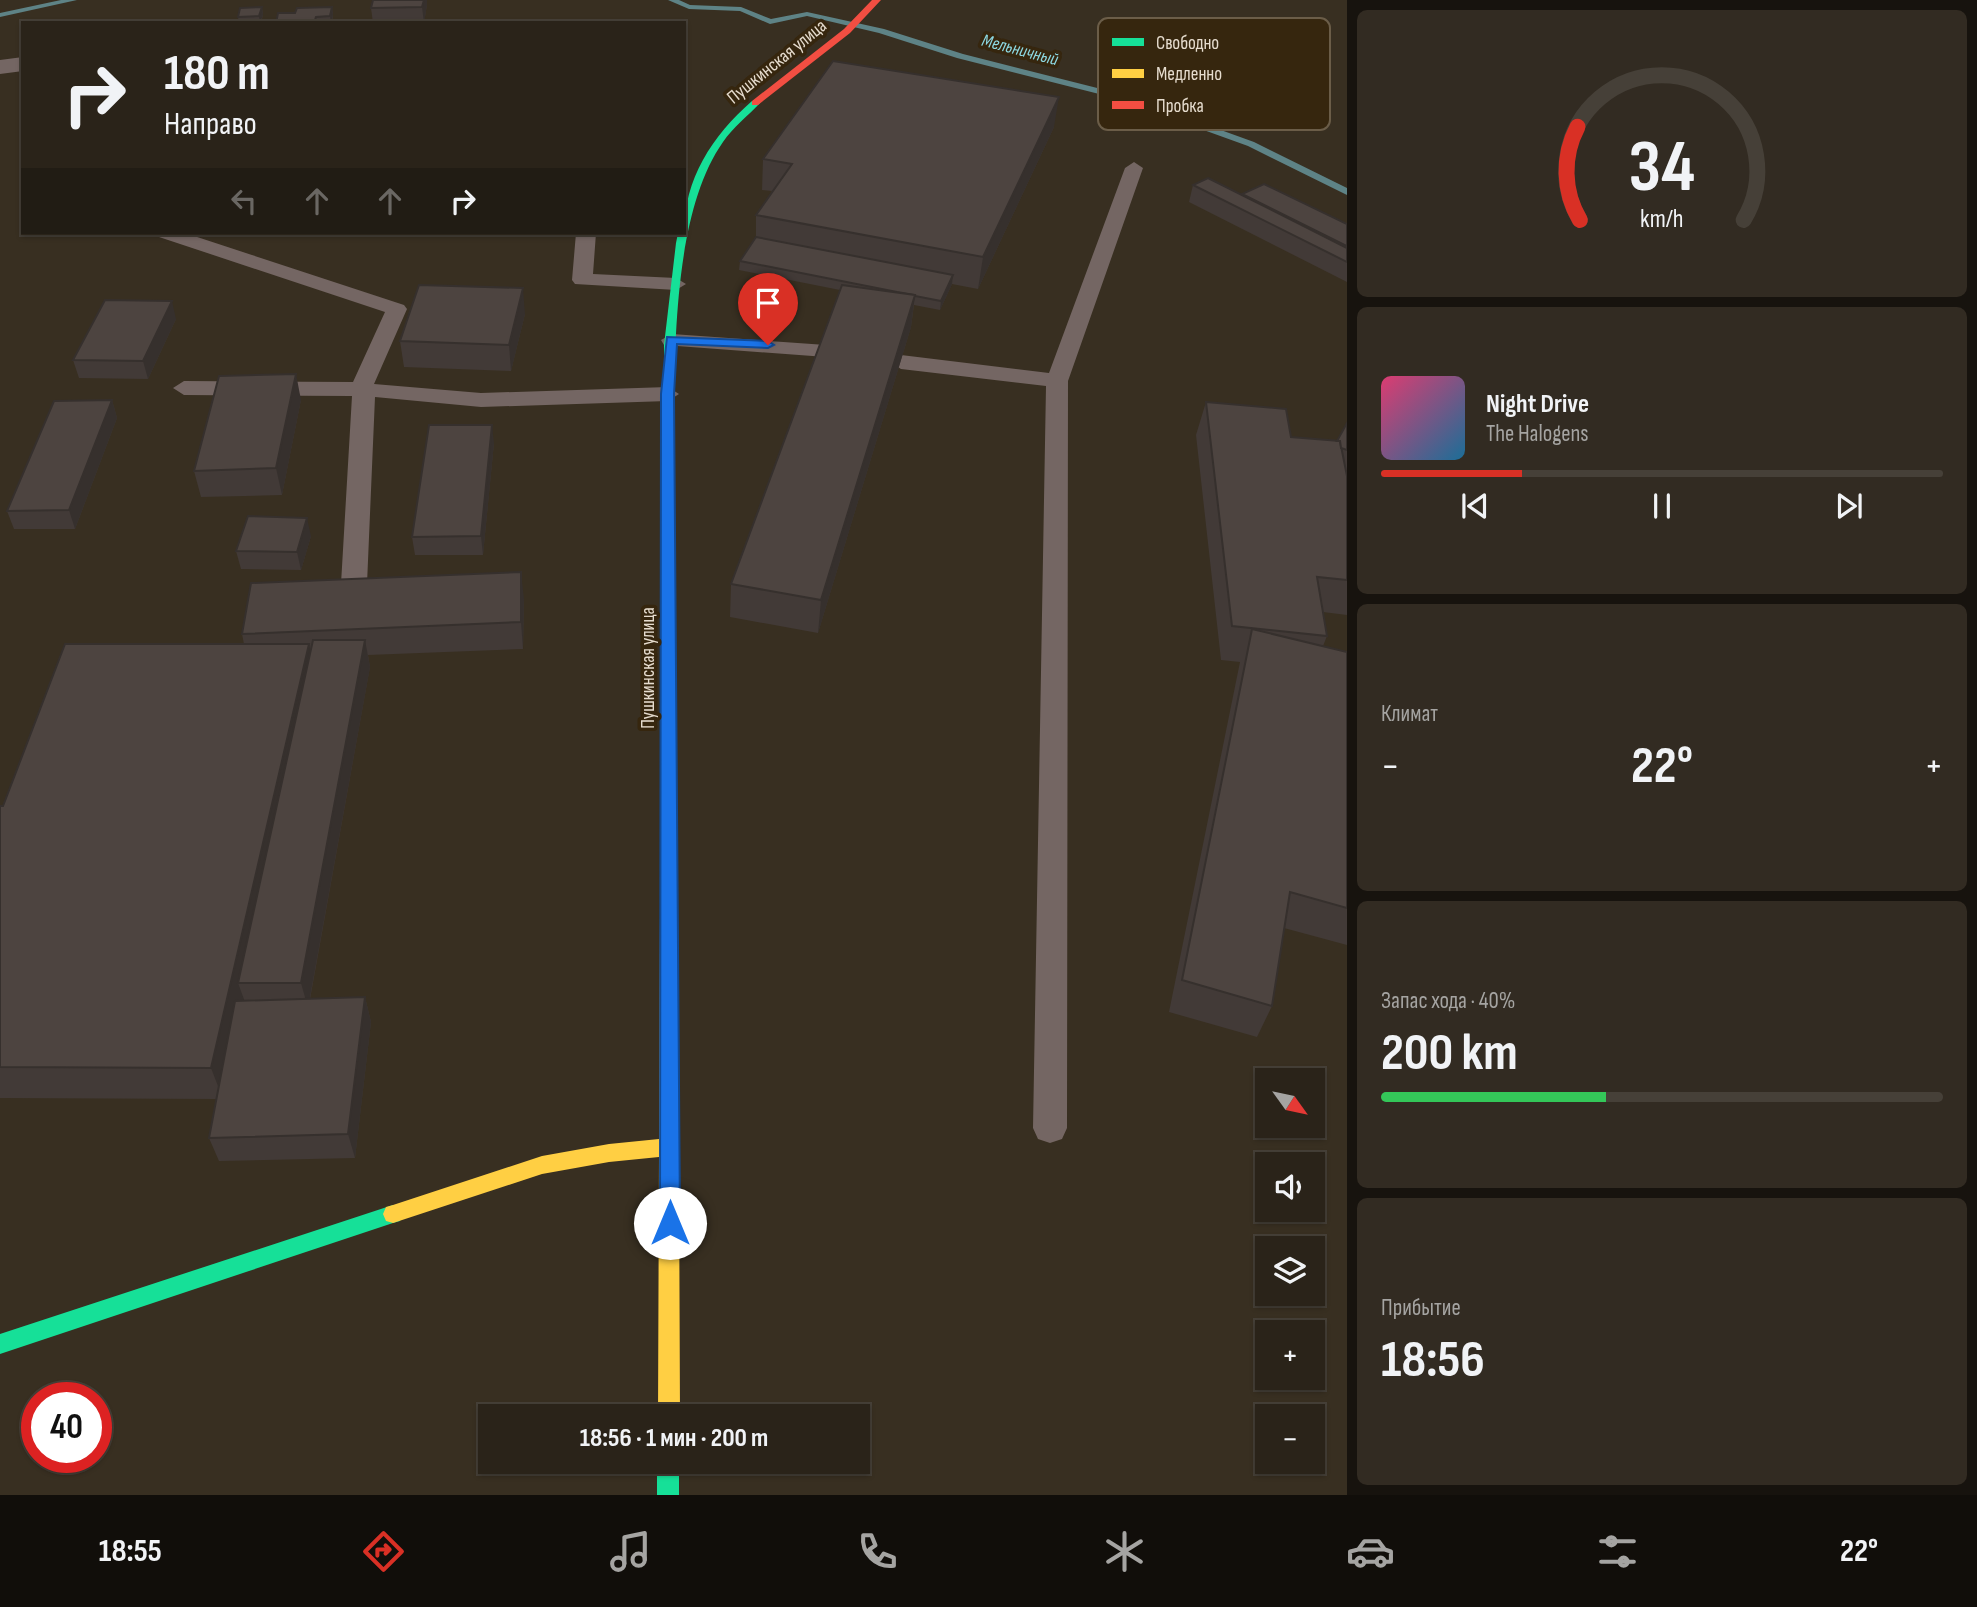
<!DOCTYPE html>
<html lang="ru">
<head>
<meta charset="utf-8">
<style>
  :root { --surface:#2a2319; --page:#322b22; --text:#f1f3f6; --muted:#a5a4a2; --line:#464038; --accent:#d93025 }
  body { margin:0; font-family:"Sofia Sans Condensed",sans-serif; background:var(--page); color:var(--text); height:100vh; display:flex; flex-direction:column; font-size:26px; white-space:nowrap }
  * { box-sizing:border-box; margin:0 }
  p { font-size:23px; color:var(--muted) }
  .icon { flex:none; width:38px; height:38px; fill:none; stroke:currentColor; stroke-width:2; stroke-linecap:round; stroke-linejoin:round }
  .map { position:relative; flex:1; overflow:hidden }
  .panel { display:flex; flex-direction:column; gap:10px; padding:10px; background:#17130e; width:630px }
  .panel>* { flex:none }
  .hud { position:absolute; left:21px; top:21px; width:665px; height:214px; border-radius:0px; box-shadow:0 2px 5px #0004,0 0 0 2px var(--line); background:#2a2319; color:var(--text); overflow:hidden }
  .needle { width:46px; rotate:123deg }
  .buttons { position:absolute; left:1255px; top:1068px; display:grid; gap:14px }
  .buttons a { display:grid; place-items:center; width:70px; height:70px; border-radius:0px; background:var(--surface); box-shadow:0 2px 5px #0004,0 0 0 2px var(--line); font-size:35px }
  .speed { position:absolute; left:21px; top:1382px; display:flex; gap:14px; font-size:35px; font-weight:700; text-align:center }
  .speed>* { display:grid; place-content:center; width:91px; height:91px; border-radius:50%; background:var(--surface); box-shadow:0 2px 5px #0004,0 0 0 2px var(--line); line-height:1 }
  .speed .limit { border:10px solid #d22; background:#fff; color:#111 }
  .pin { position:absolute; display:grid; place-items:center; width:60px; height:60px; color:#fff; margin:-72px -30px; border-radius:50% 50% 50% 0; rotate:-45deg; box-shadow:0 0 7px #0007 }
  .pin .icon { rotate:45deg }
  .me { position:absolute; width:77px; margin:-38px; rotate:0deg; stroke-linejoin:round; filter:drop-shadow(0 0 5px #0008) }
  .turn { display:flex; align-items:center; gap:24px; height:147px; padding:0 28px; font-size:32px }
  .turn .icon { width:91px; height:91px; stroke-width:2.5 }
  .turn b { display:block; font-size:49px; line-height:60px }
  .lanes { display:flex; align-items:center; height:66px; padding:0 28px; background:#0003; justify-content:center; gap:35px; direction:ltr }
  .lanes .off { opacity:.35 }
  .big { font-size:52px; font-weight:700; line-height:1.1 }
  .panel .tile { flex:1; display:flex; flex-direction:column; justify-content:center; gap:10px; min-width:0; padding:0 24px; border-radius:10px; background:var(--page) }
  .panel .dial { align-items:center; gap:0 }
  .dial svg { height:182px; overflow:visible; fill:none; stroke:var(--line); stroke-width:7; stroke-linecap:round; text-anchor:middle }
  .dial text { fill:var(--text); stroke:none }
  .song { display:flex; align-items:center; gap:21px }
  .cover { width:84px; height:84px; border-radius:10px; background:linear-gradient(135deg,hsl(340 70% 55%),hsl(200 70% 35%)) }
  .played { height:7px; border-radius:4px; background:linear-gradient(90deg,var(--accent) 25%,var(--line) 25%) }
  .keys { display:flex; justify-content:space-around; direction:ltr }
  .heat { display:flex; justify-content:space-between; align-items:center; font-size:38px; direction:ltr }
  .charge { height:10px; border-radius:5px; background:linear-gradient(90deg,#34c759 40%,var(--line) 0) }
  .trip { position:absolute; left:478px; top:1404px; width:392px; height:70px; border-radius:0px; background:var(--surface); box-shadow:0 2px 5px #0004,0 0 0 2px var(--line); font-weight:700; line-height:70px; text-align:center }
  .menu { display:flex; height:112px; justify-content:space-around; align-items:center; background:#110e0a; color:var(--muted) }
  .menu .icon { width:49px; height:49px }
  .menu .active { color:var(--accent) }
  .menu b { font-size:32px; color:var(--text) }
  main { display:flex; flex:1; min-height:0 }
  .map>svg:first-child { display:block }
</style>
</head>
<body>
<main>
<div class="map">
<svg width="1347" height="1495" viewBox="0 0 1347 1495">
  <rect width="100%" height="100%" fill="#382f21"/>
  <g fill="none" stroke-linecap="round" stroke-linejoin="round">
    <g fill="#5e8386" fill-rule="evenodd">
      <path d="M61,0H77L0,17V13Z"/>
      <path d="M668,0H679L690,5L741,7L771,19L807,12L884,29L963,54L1121,94L1254,142L1347,188V195L1248,146L1115,98L957,58L879,33L807,16L770,24L740,11L689,9Z"/>
    </g>
    <g fill="#746663" fill-rule="evenodd">
      <path d="M1134,162L1143,168L1068,381L1067,1128L1062,1139L1050,1143L1038,1139L1033,1128L1046,386L901,369L890,362L901,355L1049,373L1125,168Z"/>
      <path d="M156,233H185L404,305L407,309L374,384L481,393L668,387L679,394L668,401L481,407L375,397L367,584L363,590L354,592L345,590L341,584L352,396L184,395L173,388L184,381L353,382L385,312L159,237Z"/>
      <path d="M576,233H596L593,274L676,278L686,284L676,290L575,284L572,280Z"/>
      <path d="M672,334L826,345L837,351L826,357L664,345L661,340Z"/>
    </g>
    <path fill="#746663" fill-rule="evenodd" d="M23,57V71L0,74V60Z"/>
    <g fill="#16e098" fill-rule="evenodd">
      <path d="M752,101L760,103C748,116 733,127 723,142C677,207 675,330 674,408L668,412L664,411V345L676,243L678,233H684C684,179 712,136 752,101Z"/>
      <path d="M393,1205L400,1207L403,1214L400,1221L393,1223L0,1354V1334Z"/>
      <rect x="657" y="1461" width="22" height="34"/>
    </g>
    <path fill="#ffcf43" fill-rule="evenodd" d="M669,909L675,911L678,916L680,1416H658L659,1157L609,1162L542,1174L393,1223L386,1221L383,1214L386,1207L393,1205L542,1156L609,1144L659,1139L660,916L663,911Z"/>
    <g fill="#f24e42" fill-rule="evenodd">
      <path d="M872,0H881L850,33L758,105H752V101L844,29Z"/>
      <path d="M668,404L674,408L678,916L675,921L669,923L663,921L660,916L662,408Z"/>
    </g>
  </g>
  <g fill="#423a37">
    <path d="M427,5L424,23H373L371,8Z"/>
    <path d="M262,7L263,15L261,23H239L238,17Z"/>
    <path d="M332,7L333,15L332,23H276L295,13Z"/>
    <path d="M1054,127L978,289L952,284L940,310L914,305L911,327L818,633L730,617L731,584L840,290L739,270L740,261L756,237V215L772,191L762,190L763,159Z"/>
    <path d="M1193,185L1242,195V194L1347,224V282L1189,202Z"/>
    <path d="M525,314L511,371L404,367L400,341Z"/>
    <path d="M176,319L148,379L79,378L73,360Z"/>
    <path d="M112,400L117,418L75,529H14L7,511Z"/>
    <path d="M301,400L282,495L201,497L194,471Z"/>
    <path d="M1206,402L1291,437L1337,441L1347,423V470H1346L1347,476V615L1323,612L1327,636L1323,646L1347,652V945L1284,928L1272,1006L1257,1037L1169,1012L1240,662L1221,660L1196,435Z"/>
    <path d="M494,443L483,555H415L412,537Z"/>
    <path d="M311,536L301,570L241,569L236,551Z"/>
    <path d="M524,599L523,649L368,655L370,667L310,999L365,997L371,1022L355,1158L219,1161L209,1138L217,1099L0,1098V806H3L244,644L242,634Z"/>
  </g>
  <g fill="#36302d">
    <path d="M424,0H427V5L424,23L422,7Z"/>
    <path d="M262,7L263,15L260,23L259,16Z"/>
    <path d="M332,7L333,15L331,23L330,16Z"/>
    <path d="M1059,97L1054,127L978,289L983,257Z"/>
    <path d="M953,275L952,284L940,310L941,301Z"/>
    <path d="M523,288L525,314L511,371L509,345Z"/>
    <path d="M915,295L911,327L818,633L821,600Z"/>
    <path d="M172,301L176,319L148,379L143,361Z"/>
    <path d="M296,374L301,400L282,495L276,468Z"/>
    <path d="M112,400L117,418L75,529L69,510Z"/>
    <path d="M492,425L494,443L483,555L481,536Z"/>
    <path d="M307,518L311,536L301,570L297,552Z"/>
    <path d="M521,572L524,599L523,649L521,622Z"/>
    <path d="M365,640L370,667L308,1008L301,983Z"/>
    <path d="M309,644L317,678L238,983L245,1002L223,1099L211,1068Z"/>
    <path d="M365,997L371,1022L355,1158L348,1134Z"/>
  </g>
  <g fill="#4d4440" stroke="#36302d" stroke-width="2">
    <path d="M373,0H424L422,7L371,8Z"/>
    <path d="M262,7L259,16L238,17L240,8Z"/>
    <path d="M332,7L330,16L316,17L314,23H276L278,13H295L297,8Z"/>
    <path d="M833,61L1059,97L983,257L756,215L792,164L763,159Z"/>
    <path d="M1208,178L1347,248V262L1193,185Z"/>
    <path d="M1264,184L1347,224V246L1242,194Z"/>
    <path d="M756,237L953,275L941,301L915,296V295L897,292L740,261Z"/>
    <path d="M419,285L523,288L509,345L400,341Z"/>
    <path d="M842,285L915,295L821,600L731,584Z"/>
    <path d="M105,300L172,301L143,361L73,360Z"/>
    <path d="M296,374L276,468L194,471L219,376Z"/>
    <path d="M112,400L69,510L7,511L54,401Z"/>
    <path d="M1206,402L1286,409L1291,437L1340,441L1347,476V580L1317,577L1327,636L1232,626Z"/>
    <path d="M1347,423V450L1341,448L1340,441H1337Z"/>
    <path d="M429,425H492L481,536L412,537Z"/>
    <path d="M248,516L307,518L297,552L236,551Z"/>
    <path d="M521,572V622L242,634L251,583Z"/>
    <path d="M1252,629L1347,652V908L1290,892L1272,1006L1182,980Z"/>
    <path d="M313,640H365L301,983H238Z"/>
    <path d="M65,644H309L211,1068L0,1067V806H3Z"/>
    <path d="M365,997L348,1134L209,1138L235,1001Z"/>
  </g>
  <path fill="#1a73e8" stroke="#114b97" stroke-width="2" d="M667,337L768,341L774,345L768,348L677,344L674,394L680,1223L677,1229L670,1232L663,1229L660,1223L661,394Z"/>
  <g text-anchor="middle" dominant-baseline="central" stroke-width="7" stroke-linejoin="round" paint-order="stroke">
    <g font-size="18" font-style="italic" fill="#8dd9e3" stroke="#36260e">
      <text transform="translate(1020 50) rotate(15)">Мельничный</text>
    </g>
    <g font-size="19" fill="#e6dcce" stroke="#36260e">
      <text transform="translate(777 62) rotate(-39)">Пушкинская улица</text>
      <text transform="translate(648 668) rotate(-90)">Пушкинская улица</text>
    </g>
  </g>
  <rect x="1098" y="18" width="232" height="112" rx="10" fill="#36260e" stroke="#6b5d48" stroke-width="2"/>
  <rect x="1112" y="38" width="32" height="8" fill="#16e098"/>
  <rect x="1112" y="69" width="32" height="9" fill="#ffcf43"/>
  <rect x="1112" y="101" width="32" height="8" fill="#f24e42"/>
  <g font-size="19" fill="#e6dcce">
    <text x="1156" y="49">Свободно</text>
    <text x="1156" y="80">Медленно</text>
    <text x="1156" y="112">Пробка</text>
  </g>
</svg>
<div class="buttons">
<a><svg class="needle" viewBox="-14 -14 28 28"><path d="M0-13l5 13h-10z" fill="#e53935"/><path d="M0 13l5-13h-10z" fill="#a5a4a2"/></svg></a>
<a><svg class="icon" aria-label="sound" viewBox="0 0 24 24"><path d="M4 9h4l5-4v14l-5-4H4zM17 9q2 3 0 6"/></svg></a>
<a><svg class="icon" aria-label="layers" viewBox="0 0 24 24"><path d="M12 4l9 5-9 5-9-5zM3 14l9 5 9-5"/></svg></a>
<a>+</a>
<a>−</a>
</div>
<div class="speed"><div class="limit">40</div></div>
<div class="pin" style="left:768px;top:345px;background:#d93025"><svg class="icon" aria-label="arrive" viewBox="0 0 24 24"><path d="M6 21V4h12l-3 4 3 4H6"/></svg></div>
<svg class="me" style="left:670px;top:1223px" viewBox="-20 -20 40 40"><circle r="19" fill="#fff"/><path d="M0-13L10 11 0 6-10 11z" fill="#1a73e8"/></svg>
<div class="trip">18:56 · 1 мин · 200 m</div>
<div class="hud">
<div class="turn"><svg class="icon" aria-label="right" viewBox="0 0 24 24"><path d="M7 20v-9h11M14 6l5 5-5 5"/></svg><div><b>180 m</b>Направо</div></div>
<div class="lanes"><svg class="icon off" aria-label="left" viewBox="0 0 24 24"><path d="M17 20v-9H6M10 6l-5 5 5 5"/></svg><svg class="icon off" aria-label="ahead" viewBox="0 0 24 24"><path d="M12 20V5M6 11l6-6 6 6"/></svg><svg class="icon off" aria-label="ahead" viewBox="0 0 24 24"><path d="M12 20V5M6 11l6-6 6 6"/></svg><svg class="icon" aria-label="right" viewBox="0 0 24 24"><path d="M7 20v-9h11M14 6l5 5-5 5"/></svg></div>
</div>
</div>
<section class="panel">
<div class="tile dial"><svg viewBox="0 0 100 80">
<path d="M14 69A42 42 0 1 1 86 69"/>
<path d="M14 69A42 42 0 0 1 13 28" stroke="#d93025"/>
<text x="50" y="56" font-size="32" font-weight="700">34</text>
<text x="50" y="72" font-size="11">km/h</text>
</svg></div>
<div class="tile">
<div class="song"><i class="cover"></i><div><b>Night Drive</b><p>The Halogens</p></div></div>
<div class="played"></div>
<div class="keys"><svg class="icon" aria-label="previous" viewBox="0 0 24 24"><path d="M18 5L8 12l10 7zM5 5v14"/></svg><svg class="icon" aria-label="pause" viewBox="0 0 24 24"><path d="M8 5v14M16 5v14"/></svg><svg class="icon" aria-label="next" viewBox="0 0 24 24"><path d="M6 5l10 7-10 7zM19 5v14"/></svg></div>
</div>
<div class="tile"><p>Климат</p>
<div class="heat"><a>−</a><b class="big">22°</b><a>+</a></div>
</div>
<div class="tile"><p>Запас хода · 40%</p><b class="big">200 km</b><div class="charge"></div></div>
<div class="tile"><p>Прибытие</p><b class="big">18:56</b></div>
</section>
</main>
<nav class="menu">
<b>18:55</b>
<svg class="icon active" aria-label="directions" viewBox="0 0 24 24"><path d="M12 3l9 9-9 9-9-9zM9 14v-3h6M13 9l2 2-2 2"/></svg>
<svg class="icon" aria-label="music" viewBox="0 0 24 24"><path d="M9 18V5l10-2v13"/><circle cx="6" cy="18" r="3"/><circle cx="16" cy="16" r="3"/></svg>
<svg class="icon" aria-label="phone" viewBox="0 0 24 24"><path d="M5 4h4l2 5-3 2q2 4 5 5l2-3 5 2v4C11 20 4 13 5 4z"/></svg>
<svg class="icon" aria-label="climate" viewBox="0 0 24 24"><path d="M12 3v18M4 7l16 10M4 17L20 7"/></svg>
<svg class="icon" aria-label="car" viewBox="0 0 24 24"><path d="M5 17H2v-5l4-1 3-4h7l3 4 3 1v5h-3M9 17h6M6 11h13"/><circle cx="7" cy="17" r="2"/><circle cx="17" cy="17" r="2"/></svg>
<svg class="icon" aria-label="filters" viewBox="0 0 24 24"><path d="M4 7h16M4 17h16"/><circle cx="9" cy="7" r="2"/><circle cx="15" cy="17" r="2"/></svg>
<b>22°</b>
</nav>
</body>
</html>
